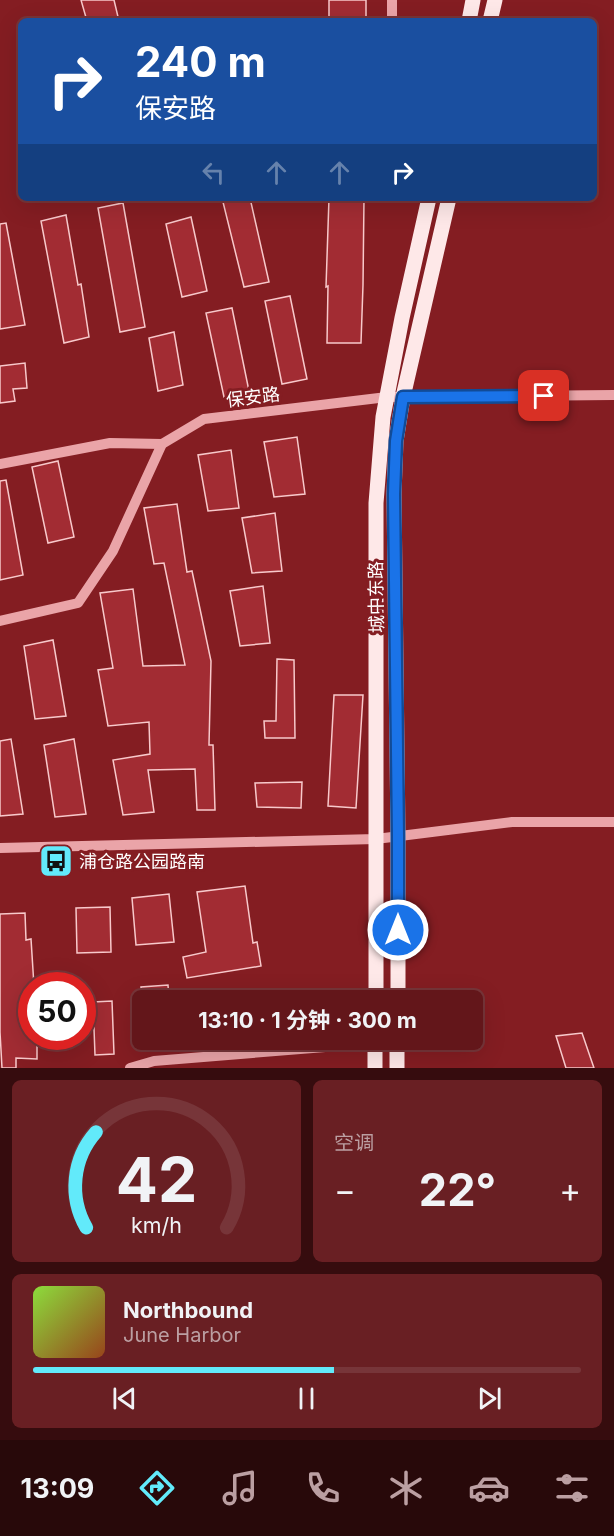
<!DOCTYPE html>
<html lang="zh">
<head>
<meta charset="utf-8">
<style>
  :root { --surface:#63161a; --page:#691f23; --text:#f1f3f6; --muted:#bb9fa2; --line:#773539; --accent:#62eafa }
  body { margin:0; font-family:Inter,"Noto Sans SC",sans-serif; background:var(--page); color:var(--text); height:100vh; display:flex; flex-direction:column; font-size:22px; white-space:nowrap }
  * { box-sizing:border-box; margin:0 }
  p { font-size:20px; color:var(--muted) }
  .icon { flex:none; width:33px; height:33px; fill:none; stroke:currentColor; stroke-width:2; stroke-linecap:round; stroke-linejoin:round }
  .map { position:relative; height:1068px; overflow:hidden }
  .drawer { display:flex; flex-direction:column; gap:12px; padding:12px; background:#360c0e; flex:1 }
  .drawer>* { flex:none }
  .banner { position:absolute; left:18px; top:18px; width:579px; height:183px; border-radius:9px; box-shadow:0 6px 24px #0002,0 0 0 2px var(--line); background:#1a4fa0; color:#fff; overflow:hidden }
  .speed { position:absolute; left:18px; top:972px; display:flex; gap:12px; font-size:30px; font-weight:700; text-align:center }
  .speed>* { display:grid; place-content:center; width:78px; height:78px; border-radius:50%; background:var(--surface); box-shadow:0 6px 24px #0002,0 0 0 2px var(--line); line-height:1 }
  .speed .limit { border:9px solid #d22; background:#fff; color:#111 }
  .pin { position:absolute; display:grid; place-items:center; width:51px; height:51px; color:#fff; margin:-26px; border-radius:12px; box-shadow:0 3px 9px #0006 }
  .me { position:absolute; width:66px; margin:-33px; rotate:0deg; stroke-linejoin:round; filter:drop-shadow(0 0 4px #0008) }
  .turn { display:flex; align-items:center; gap:21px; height:126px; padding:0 18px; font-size:27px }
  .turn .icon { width:78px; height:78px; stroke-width:2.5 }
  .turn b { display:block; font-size:42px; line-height:51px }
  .lanes { display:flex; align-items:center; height:57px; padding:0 18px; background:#0003; justify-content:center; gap:30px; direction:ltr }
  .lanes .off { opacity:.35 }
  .big { font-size:45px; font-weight:700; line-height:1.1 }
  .drawer .widget { flex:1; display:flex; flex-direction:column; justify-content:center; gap:9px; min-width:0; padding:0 21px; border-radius:9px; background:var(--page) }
  .drawer .dial { align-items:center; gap:0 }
  .dial svg { height:156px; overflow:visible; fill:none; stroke:var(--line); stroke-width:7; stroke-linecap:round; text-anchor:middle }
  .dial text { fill:var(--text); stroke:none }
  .song { display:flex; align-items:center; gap:18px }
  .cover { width:72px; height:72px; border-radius:9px; background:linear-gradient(135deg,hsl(90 70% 55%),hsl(20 70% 35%)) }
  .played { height:6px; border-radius:3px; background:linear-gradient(90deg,var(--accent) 55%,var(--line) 55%) }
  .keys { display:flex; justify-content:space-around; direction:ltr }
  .heat { display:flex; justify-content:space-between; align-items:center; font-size:33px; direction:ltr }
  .drawer .tiles { flex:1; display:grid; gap:12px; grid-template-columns:1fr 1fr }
  .widget:last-child { grid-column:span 2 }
  .trip { position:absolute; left:132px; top:990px; width:351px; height:60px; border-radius:9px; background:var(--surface); box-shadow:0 6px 24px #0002,0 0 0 2px var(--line); font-weight:700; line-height:60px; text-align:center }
  .dock { display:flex; height:96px; justify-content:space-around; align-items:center; background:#28090a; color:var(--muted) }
  .dock .icon { width:42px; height:42px }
  .dock .current { color:var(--accent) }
  .dock b { font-size:27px; color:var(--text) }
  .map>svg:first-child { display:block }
</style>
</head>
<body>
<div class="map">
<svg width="614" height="1068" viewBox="0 0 614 1068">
  <rect width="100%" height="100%" fill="#841d22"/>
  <g fill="#a22c33" stroke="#f8c9cb" stroke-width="1.5">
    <path d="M81,0H114L119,21H87Z"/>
    <rect x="329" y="0" width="37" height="21"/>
    <path d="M222,198H250L269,282L244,287Z"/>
    <path d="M329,198H364L363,285L361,343H327L328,286L326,287Z"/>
    <path d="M123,203L145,327L120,332L98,208Z"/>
    <path d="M66,215L78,285L81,284L89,337L64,343L41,221Z"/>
    <path d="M191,217L207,291L182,297L166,224Z"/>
    <path d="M6,223L25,325L0,329V224Z"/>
    <path d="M290,296L307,379L282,384L265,301Z"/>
    <path d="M232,308L249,391L224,397L206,313Z"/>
    <path d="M174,332L183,385L158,391L149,338Z"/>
    <path d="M25,363L27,388L13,389L15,401L0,403V366Z"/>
    <path d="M297,437L305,494L274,497L264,442Z"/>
    <path d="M231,450L239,508L208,511L198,455Z"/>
    <path d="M58,461L74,537L48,543L32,467Z"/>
    <path d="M6,480L23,575L0,580V481Z"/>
    <path d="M177,504L187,572L192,571L211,661L209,745H213L215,810H197L195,769L148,770L154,812L123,815L113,760L150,754L149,722L108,726L98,670L113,668L100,593L133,589L143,666L185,665L164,563L154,564L144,508Z"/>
    <path d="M275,513L282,571L252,573L242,518Z"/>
    <path d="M263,586L270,643L240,646L230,591Z"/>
    <path d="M53,640L66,716L35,719L24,646Z"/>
    <path d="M277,659L294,660L295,738H265L264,721H276Z"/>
    <path d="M334,695H363L356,808L328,806Z"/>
    <path d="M11,739L23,814L0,816V741Z"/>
    <path d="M74,739L86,814L55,817L44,745Z"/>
    <path d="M302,782L301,808L257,807L255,783Z"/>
    <path d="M245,886L253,943L257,942L261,966L187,978L183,957L206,952L197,892Z"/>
    <path d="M169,894L174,942L136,945L132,898Z"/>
    <path d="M110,907L111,952L77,953L76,908Z"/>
    <path d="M25,913L26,940L31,939L34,986H32V1036H37V1059L16,1058V1068H2L0,1032V914Z"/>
    <path d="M168,985L169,1000H142L141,987Z"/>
    <path d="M112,1001L114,1054L95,1055L93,1002Z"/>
    <path d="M582,1033L594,1068H566L556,1036Z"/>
  </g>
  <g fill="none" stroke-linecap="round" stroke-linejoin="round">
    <g stroke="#eaa4a8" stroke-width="10">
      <path d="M392,0V21"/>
      <path d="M0,464L110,443L162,444"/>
      <path d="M0,621L78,603L113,551L162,444L204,419L387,397L614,395"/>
      <path d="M0,848L376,839L512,822H614"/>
      <path d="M130,1068L154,1061L375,1043"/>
    </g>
    <g stroke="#fee8e8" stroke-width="15">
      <path d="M469,21L473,0"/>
      <path d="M490,21L495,0"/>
      <path d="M376,1000V503L383,417L402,318L429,198"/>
      <path d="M398,1000V836L394,494L396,441L403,397L449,198"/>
      <path d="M375,1068V1040"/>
      <path d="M397,1068V1040"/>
    </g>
  </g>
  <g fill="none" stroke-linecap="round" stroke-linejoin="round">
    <defs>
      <path id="route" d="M398,930V836L394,494L396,441L403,397L544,396"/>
    </defs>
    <use href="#route" stroke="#114b97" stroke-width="15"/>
    <use href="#route" stroke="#1a73e8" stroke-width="10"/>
  </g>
  <defs>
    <symbol id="bus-square" viewBox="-11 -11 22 22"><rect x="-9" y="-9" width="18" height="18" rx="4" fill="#62eafa" stroke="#841d22"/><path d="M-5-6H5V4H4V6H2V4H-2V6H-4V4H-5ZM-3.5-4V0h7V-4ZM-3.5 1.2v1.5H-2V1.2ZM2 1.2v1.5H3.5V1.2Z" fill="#111"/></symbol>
  </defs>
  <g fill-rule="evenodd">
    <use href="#bus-square" x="37" y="842" width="38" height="38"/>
  </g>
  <g text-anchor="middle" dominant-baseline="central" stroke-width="6" stroke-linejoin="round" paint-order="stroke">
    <g font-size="18" fill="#fff" stroke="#841d22">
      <text transform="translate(253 397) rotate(-7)">保安路</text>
      <text transform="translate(376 597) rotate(-91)">城中东路</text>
    </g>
    <g font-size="18" fill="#fff" stroke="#841d22" text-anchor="start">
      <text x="79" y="861">浦仓路公园路南</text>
    </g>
  </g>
</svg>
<div class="speed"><div class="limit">50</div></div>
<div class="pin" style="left:544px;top:396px;background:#d93025"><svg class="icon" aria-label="arrive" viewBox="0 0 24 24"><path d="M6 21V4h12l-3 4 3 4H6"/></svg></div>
<svg class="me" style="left:398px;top:930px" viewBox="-20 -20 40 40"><circle r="17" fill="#1a73e8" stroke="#fff" stroke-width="3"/><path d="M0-11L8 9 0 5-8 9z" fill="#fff"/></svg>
<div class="trip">13:10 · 1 分钟 · 300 m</div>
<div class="banner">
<div class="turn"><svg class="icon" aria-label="right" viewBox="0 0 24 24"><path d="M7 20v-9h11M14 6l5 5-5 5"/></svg><div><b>240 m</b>保安路</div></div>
<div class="lanes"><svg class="icon off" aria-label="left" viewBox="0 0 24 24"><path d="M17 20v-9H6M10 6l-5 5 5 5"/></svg><svg class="icon off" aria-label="ahead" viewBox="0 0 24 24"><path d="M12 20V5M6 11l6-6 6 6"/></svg><svg class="icon off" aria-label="ahead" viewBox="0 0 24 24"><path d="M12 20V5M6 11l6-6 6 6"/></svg><svg class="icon" aria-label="right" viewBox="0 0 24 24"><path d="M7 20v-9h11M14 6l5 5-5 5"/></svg></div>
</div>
</div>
<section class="drawer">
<div class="tiles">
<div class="widget dial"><svg viewBox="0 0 100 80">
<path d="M14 69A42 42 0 1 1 86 69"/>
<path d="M14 69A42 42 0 0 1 19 20" stroke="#62eafa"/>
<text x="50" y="56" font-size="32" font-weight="700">42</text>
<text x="50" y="72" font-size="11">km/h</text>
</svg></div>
<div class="widget"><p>空调</p>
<div class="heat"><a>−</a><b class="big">22°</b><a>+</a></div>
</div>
<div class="widget">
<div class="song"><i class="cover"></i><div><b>Northbound</b><p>June Harbor</p></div></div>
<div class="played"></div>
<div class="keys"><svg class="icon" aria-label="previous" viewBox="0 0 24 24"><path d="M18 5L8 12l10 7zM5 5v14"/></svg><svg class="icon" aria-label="pause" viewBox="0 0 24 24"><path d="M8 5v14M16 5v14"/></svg><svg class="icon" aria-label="next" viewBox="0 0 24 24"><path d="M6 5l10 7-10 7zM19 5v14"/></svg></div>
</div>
</div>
</section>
<nav class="dock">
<b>13:09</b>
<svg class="icon current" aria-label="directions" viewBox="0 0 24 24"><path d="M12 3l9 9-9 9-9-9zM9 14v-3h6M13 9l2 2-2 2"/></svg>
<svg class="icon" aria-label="music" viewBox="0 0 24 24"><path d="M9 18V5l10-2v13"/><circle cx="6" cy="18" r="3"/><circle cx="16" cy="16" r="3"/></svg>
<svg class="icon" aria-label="phone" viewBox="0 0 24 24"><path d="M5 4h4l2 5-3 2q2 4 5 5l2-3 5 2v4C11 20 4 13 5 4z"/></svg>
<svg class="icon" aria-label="climate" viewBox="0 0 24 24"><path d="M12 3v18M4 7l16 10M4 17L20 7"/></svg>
<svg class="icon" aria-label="car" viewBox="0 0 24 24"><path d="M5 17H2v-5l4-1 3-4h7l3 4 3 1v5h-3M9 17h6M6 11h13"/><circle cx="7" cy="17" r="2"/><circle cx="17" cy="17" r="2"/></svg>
<svg class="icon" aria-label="filters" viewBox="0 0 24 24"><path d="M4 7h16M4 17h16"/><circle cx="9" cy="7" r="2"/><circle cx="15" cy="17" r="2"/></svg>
</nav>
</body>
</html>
